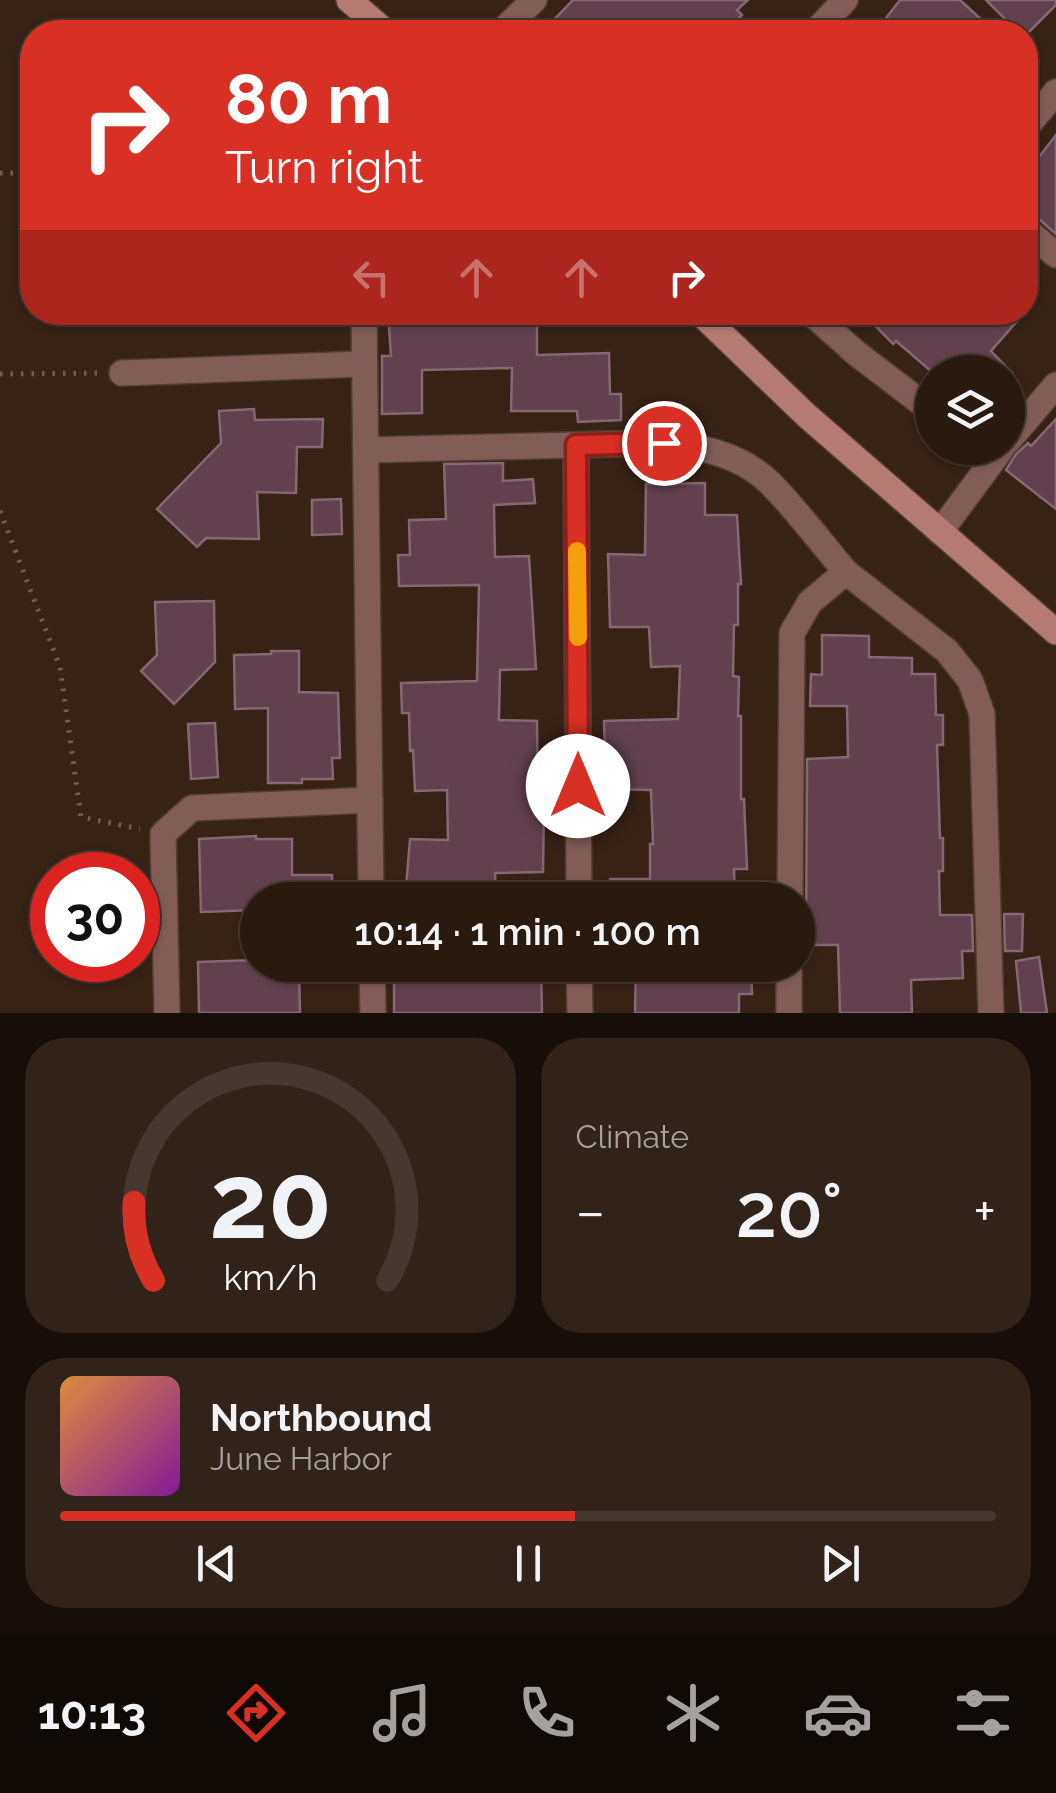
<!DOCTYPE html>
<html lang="en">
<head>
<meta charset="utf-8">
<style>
  :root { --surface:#291a10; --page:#312319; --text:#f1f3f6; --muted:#a5a19f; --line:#453830; --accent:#d93025 }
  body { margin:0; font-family:Raleway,sans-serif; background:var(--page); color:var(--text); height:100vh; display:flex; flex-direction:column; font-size:38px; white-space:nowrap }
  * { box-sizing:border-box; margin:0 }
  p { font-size:32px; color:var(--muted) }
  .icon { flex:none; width:55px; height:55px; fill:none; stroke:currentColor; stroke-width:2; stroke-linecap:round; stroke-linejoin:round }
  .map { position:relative; height:1013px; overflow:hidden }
  .panel { display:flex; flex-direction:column; gap:25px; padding:25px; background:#170e09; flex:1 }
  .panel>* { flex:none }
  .banner { position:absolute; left:20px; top:20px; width:1018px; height:305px; border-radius:40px; box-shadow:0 2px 8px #0004,0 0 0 2px var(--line); background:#d93025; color:#fff; overflow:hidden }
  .tools { position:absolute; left:915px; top:355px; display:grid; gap:20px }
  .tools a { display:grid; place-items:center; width:110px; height:110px; border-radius:50%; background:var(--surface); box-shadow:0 2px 8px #0004,0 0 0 2px var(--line); font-size:50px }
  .speed { position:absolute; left:30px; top:852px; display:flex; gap:20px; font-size:50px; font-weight:700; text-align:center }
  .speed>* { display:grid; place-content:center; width:130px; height:130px; border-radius:50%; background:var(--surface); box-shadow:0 2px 8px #0004,0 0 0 2px var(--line); line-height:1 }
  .speed .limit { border:15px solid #d22; background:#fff; color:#111 }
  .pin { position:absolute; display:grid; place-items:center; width:85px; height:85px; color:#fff; margin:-42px; border:5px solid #fff; border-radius:50%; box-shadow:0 2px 10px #0007 }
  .me { position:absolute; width:110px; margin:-55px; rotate:0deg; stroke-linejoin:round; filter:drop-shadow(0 0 8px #0008) }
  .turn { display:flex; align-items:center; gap:35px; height:210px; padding:0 40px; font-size:45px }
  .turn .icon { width:130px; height:130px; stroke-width:2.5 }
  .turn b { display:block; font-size:70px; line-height:85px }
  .lanes { display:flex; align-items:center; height:95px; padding:0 40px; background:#0003; justify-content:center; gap:50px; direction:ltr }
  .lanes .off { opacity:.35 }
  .big { font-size:75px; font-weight:600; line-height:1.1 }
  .panel .card { flex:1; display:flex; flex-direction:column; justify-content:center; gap:15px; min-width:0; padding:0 35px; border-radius:40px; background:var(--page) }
  .panel .dial { align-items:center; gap:0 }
  .dial svg { height:260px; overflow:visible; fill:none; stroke:var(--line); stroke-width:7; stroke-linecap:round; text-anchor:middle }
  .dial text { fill:var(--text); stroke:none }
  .song { display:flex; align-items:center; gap:30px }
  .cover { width:120px; height:120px; border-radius:15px; background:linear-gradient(135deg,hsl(30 70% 55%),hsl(290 70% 35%)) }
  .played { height:10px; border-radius:5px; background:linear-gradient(90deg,var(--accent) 55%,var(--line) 55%) }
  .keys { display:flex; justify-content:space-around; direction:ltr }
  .heat { display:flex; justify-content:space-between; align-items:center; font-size:55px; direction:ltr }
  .panel .tiles { flex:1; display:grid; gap:25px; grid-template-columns:1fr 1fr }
  .card:last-child { grid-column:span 2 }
  .trip { position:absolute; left:240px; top:882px; width:575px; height:100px; border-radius:50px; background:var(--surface); box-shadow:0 2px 8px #0004,0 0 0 2px var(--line); font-weight:600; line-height:100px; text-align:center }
  .tabs { display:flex; height:160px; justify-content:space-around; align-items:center; background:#100a06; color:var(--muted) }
  .tabs .icon { width:70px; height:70px }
  .tabs .selected { color:var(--accent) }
  .tabs b { font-size:45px; color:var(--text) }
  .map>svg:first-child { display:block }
</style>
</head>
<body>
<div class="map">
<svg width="1056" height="1013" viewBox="0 0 1056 1013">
  <rect width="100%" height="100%" fill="#372216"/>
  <g fill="#62414e" stroke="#846873" stroke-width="2.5">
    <path d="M573,0H748L737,10L742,15L727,32H542Z"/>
    <path d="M900,0H960L995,32H896L883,22Z"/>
    <path d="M986,0H1056V5L1025,36V32H1018Z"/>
    <path d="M1056,135V234L1025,207V175Z"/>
    <path d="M388,312H537V355L609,353L610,394H621V420L578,422L577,411H511L512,368L422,370V413L382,414V356H391Z"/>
    <path d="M862,312H1025L991,351L1011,372H932L896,341L893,344Z"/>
    <path d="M254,409L255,420L323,419L322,447H297L296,493L257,492L259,539L206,538L197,547L157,509L221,443L219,411Z"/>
    <path d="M1056,419V509L1006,470L1016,454L1028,443L1031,446Z"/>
    <path d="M503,463V481L533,479L535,503L494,505L495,557L529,556L536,669L500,670L499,720L537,721L538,800H544L543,872L495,873L496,900H405L410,839L448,840L447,790L415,791L413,750L410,751L409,713H402L401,683L477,681L479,585L399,586L398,555H410L409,520L446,519L444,464Z"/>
    <path d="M705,483V515H737L741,584H738V625H734L733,676L739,677L738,716H741V799H744L747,869H734L735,900H610V879H650V844H653L651,790L608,789V753H605L604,721L678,719L680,666L651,667L649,627H610L608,554L645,555L646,484Z"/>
    <path d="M341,499L342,534L312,535V500Z"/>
    <path d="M214,601L215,662L174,704L141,671L157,655L155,602Z"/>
    <path d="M822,635L869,636V657L912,658V674H935L936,715H943V745H937L940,838H943V871H939L940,915H972L973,951H962L963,978L911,980L912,1013H840L838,945H806L807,759L848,757L847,706H810L811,674L822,675Z"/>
    <path d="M271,651H299V692L338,693L340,758H332L333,779H302V783H268V708L235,709L234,655L271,654Z"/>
    <path d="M215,723L218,777L191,779L188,724Z"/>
    <path d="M256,836V839H292V875H332V900H257V910L201,912L199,839Z"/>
    <path d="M1004,914H1023L1022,951H1005Z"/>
    <path d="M1039,957L1047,1013H1021L1016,961Z"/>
    <path d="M257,960V965H299L300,1013H199L198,962Z"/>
    <path d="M394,965H541L542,1013H394Z"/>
    <path d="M677,965H751L752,994H739V1013H635L636,966Z"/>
  </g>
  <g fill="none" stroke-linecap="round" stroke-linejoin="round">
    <defs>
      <g id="street">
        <path d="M501,32L534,0"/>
        <path d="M815,32L845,0"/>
        <path d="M1025,128L1056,92"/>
        <path d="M1025,229L1056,255"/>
        <path d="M364,312L371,900"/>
        <path d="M810,312L856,353L932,411"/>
        <path d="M122,373L364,364"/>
        <path d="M1008,441L1056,385"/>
        <path d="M576,445C641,444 719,434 770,483C797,510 821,543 846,572"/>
        <path d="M367,450L576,445L579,900"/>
        <path d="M940,532L1002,448"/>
        <path d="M790,900L792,633L810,602L846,572L947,651L970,680L982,714L991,1013"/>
        <path d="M372,965L373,1013"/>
        <path d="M579,965L580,1013"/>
        <path d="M167,1013L163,834L192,808L370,800"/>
        <path d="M789,1013V965"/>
      </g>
      <g id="secondary">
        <path d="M349,0L386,32"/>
        <path d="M699,312L806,415L1056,632"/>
      </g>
    </defs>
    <use href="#street" stroke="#513d31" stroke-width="28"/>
    <use href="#secondary" stroke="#513d31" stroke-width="28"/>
    <g stroke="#715e53" stroke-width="5" stroke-dasharray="2.5 8" stroke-linecap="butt">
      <path d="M0,173H32"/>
      <path d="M0,374L97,373"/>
      <path d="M0,511L60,667L81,817L140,829"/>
    </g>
    <use href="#street" stroke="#825d58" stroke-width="25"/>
    <use href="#secondary" stroke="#b57a73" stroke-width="25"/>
  </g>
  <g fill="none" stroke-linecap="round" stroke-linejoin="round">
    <defs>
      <path id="route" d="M578,786L576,445L664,443"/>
    </defs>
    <use href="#route" stroke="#8d1f18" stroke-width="25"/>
    <use href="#route" stroke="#d93025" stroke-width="18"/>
    <path stroke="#f59e0b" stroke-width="18" d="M577,551L578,637"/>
  </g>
</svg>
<div class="tools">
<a><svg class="icon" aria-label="layers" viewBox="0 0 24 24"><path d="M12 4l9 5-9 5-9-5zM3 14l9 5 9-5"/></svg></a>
</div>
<div class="speed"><div class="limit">30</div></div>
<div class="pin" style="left:664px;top:443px;background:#d93025"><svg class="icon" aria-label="arrive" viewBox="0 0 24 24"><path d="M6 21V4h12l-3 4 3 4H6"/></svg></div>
<svg class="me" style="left:578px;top:786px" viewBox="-20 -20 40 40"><circle r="19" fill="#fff"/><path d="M0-13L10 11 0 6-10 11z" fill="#d93025"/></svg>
<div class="trip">10:14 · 1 min · 100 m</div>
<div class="banner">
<div class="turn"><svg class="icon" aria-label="right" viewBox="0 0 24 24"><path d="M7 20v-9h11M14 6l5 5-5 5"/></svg><div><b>80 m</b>Turn right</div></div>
<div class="lanes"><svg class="icon off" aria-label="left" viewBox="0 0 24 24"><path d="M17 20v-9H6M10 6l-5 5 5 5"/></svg><svg class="icon off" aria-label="ahead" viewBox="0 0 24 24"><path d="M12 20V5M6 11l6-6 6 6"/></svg><svg class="icon off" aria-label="ahead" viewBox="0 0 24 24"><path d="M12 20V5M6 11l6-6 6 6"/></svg><svg class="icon" aria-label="right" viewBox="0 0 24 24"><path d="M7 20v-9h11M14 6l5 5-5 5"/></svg></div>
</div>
</div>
<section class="panel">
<div class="tiles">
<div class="card dial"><svg viewBox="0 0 100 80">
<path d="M14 69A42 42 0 1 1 86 69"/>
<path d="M14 69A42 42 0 0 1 8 45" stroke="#d93025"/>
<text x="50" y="56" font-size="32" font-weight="700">20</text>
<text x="50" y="72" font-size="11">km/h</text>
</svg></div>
<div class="card"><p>Climate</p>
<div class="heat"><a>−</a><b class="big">20°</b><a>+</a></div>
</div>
<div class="card">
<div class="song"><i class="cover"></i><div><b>Northbound</b><p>June Harbor</p></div></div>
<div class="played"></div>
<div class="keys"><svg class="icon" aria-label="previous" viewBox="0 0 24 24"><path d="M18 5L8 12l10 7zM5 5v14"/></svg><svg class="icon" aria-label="pause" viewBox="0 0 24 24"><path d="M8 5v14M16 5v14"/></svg><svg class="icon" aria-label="next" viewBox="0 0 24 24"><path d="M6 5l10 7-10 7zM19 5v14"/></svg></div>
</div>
</div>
</section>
<nav class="tabs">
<b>10:13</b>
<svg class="icon selected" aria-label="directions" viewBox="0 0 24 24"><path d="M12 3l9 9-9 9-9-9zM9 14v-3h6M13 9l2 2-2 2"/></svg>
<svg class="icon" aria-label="music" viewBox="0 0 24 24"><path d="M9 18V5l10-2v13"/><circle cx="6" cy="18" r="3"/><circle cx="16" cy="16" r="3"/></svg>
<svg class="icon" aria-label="phone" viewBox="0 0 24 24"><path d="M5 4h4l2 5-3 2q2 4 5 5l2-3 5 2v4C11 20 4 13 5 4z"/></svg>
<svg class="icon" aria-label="climate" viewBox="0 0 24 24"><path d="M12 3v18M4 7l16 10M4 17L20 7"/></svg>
<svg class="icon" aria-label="car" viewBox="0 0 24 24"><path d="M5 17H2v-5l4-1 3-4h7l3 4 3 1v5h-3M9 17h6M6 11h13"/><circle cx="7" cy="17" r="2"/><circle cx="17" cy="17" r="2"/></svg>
<svg class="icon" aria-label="filters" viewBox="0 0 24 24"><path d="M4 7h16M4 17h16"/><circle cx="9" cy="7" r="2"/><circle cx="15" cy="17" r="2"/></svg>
</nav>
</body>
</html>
